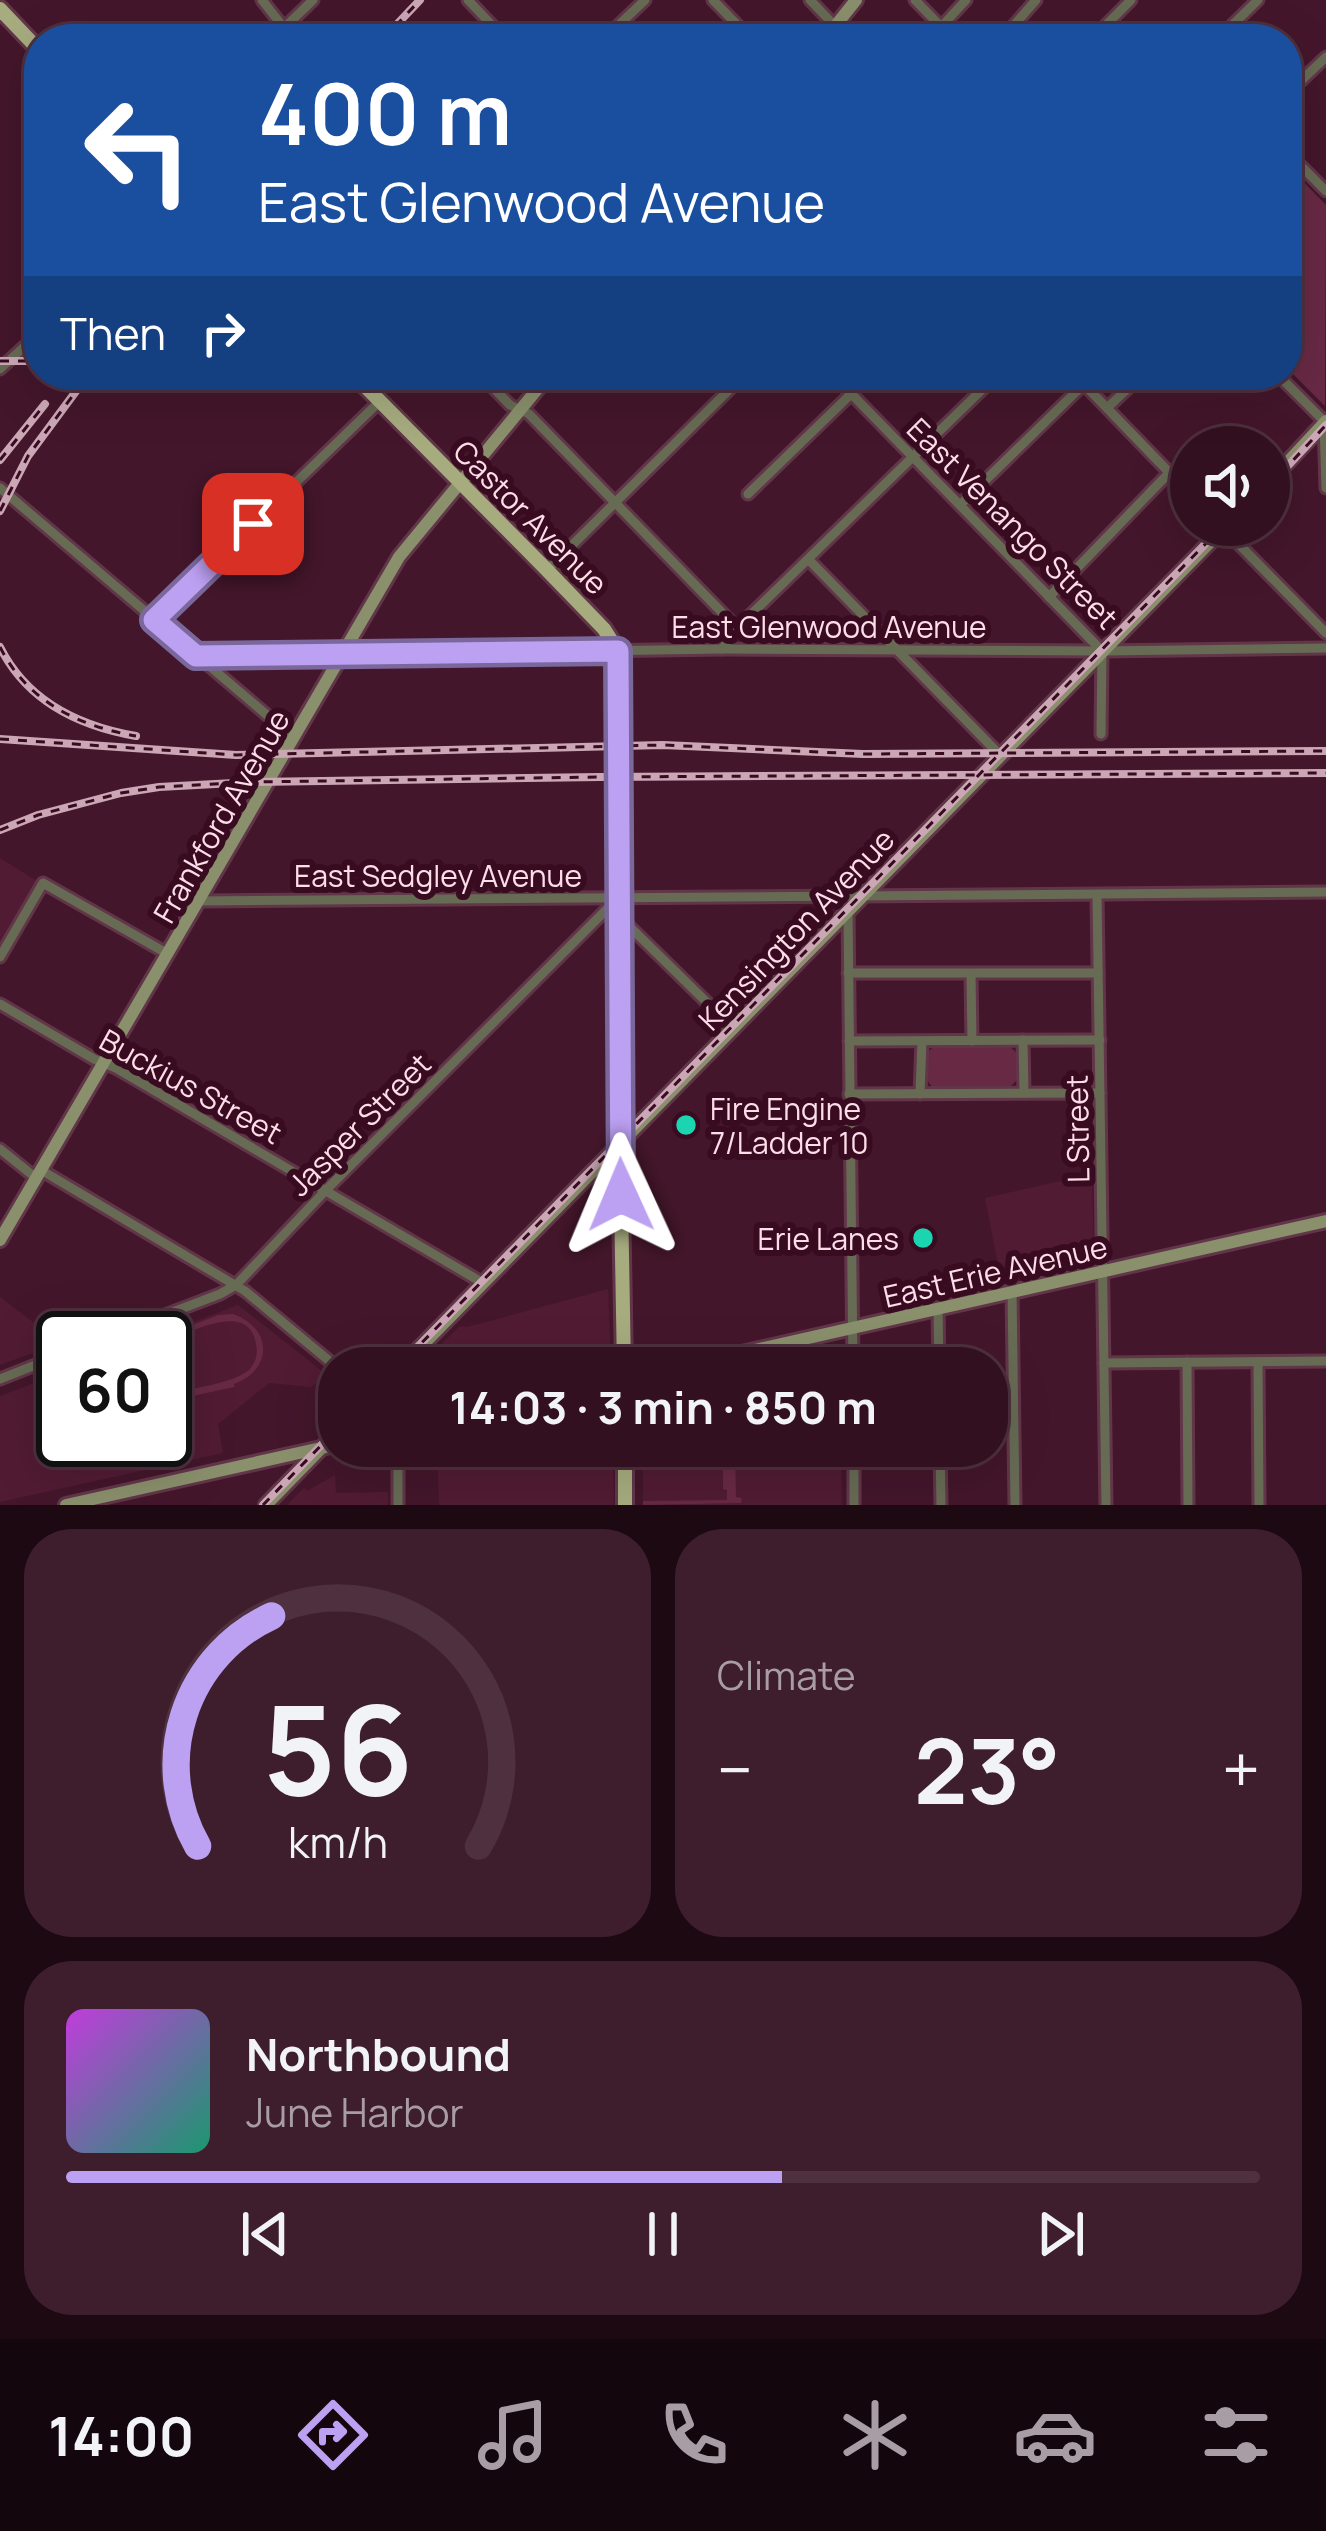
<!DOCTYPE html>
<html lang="en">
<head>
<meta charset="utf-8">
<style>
  :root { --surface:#331020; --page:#3e1e2d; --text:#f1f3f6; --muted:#a99da5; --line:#4e303e; --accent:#bca0f2 }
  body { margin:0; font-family:Manrope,sans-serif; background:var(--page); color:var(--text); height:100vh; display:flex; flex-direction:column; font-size:45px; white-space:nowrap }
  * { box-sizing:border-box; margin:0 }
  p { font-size:39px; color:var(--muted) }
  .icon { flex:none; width:66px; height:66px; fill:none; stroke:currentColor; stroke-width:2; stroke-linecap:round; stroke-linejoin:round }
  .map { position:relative; height:1505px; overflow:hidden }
  .details { display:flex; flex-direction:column; gap:24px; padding:24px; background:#1c0912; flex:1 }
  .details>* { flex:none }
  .top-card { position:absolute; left:24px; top:24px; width:1278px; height:366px; border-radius:48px; box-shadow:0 12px 48px #0002,0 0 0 3px var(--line); background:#1a4fa0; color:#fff; overflow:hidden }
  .controls { position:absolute; left:1170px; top:426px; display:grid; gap:24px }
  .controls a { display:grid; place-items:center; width:120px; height:120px; border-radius:50%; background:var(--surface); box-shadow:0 12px 48px #0002,0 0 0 3px var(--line); font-size:60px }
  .speed { position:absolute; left:36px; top:1311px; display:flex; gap:24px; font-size:60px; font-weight:700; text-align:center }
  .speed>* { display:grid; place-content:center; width:156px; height:156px; border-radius:50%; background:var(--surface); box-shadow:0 12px 48px #0002,0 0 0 3px var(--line); line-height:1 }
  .speed .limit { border:6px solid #111; border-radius:18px; background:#fff; color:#111 }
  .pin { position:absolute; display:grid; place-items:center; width:102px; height:102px; color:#fff; margin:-51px; border-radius:24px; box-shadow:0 6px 18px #0006 }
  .me { position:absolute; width:132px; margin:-66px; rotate:359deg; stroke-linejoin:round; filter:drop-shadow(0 0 9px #0008) }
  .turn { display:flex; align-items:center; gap:42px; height:252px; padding:0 36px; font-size:54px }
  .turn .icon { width:156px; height:156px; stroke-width:2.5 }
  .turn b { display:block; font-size:84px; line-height:102px }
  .then { display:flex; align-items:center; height:114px; padding:0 36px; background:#0003; gap:24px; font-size:45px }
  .big { font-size:90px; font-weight:700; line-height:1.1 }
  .details .tile { flex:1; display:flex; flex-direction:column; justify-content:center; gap:18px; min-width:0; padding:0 42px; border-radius:48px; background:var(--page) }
  .details .dial { align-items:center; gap:0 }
  .dial svg { height:312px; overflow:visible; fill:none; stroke:var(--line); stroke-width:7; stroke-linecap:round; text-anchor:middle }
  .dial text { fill:var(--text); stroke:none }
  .song { display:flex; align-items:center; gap:36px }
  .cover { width:144px; height:144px; border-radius:18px; background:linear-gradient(135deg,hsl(290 70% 55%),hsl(160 70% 35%)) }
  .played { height:12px; border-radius:6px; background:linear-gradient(90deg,var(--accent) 60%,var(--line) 60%) }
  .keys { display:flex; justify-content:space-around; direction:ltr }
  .heat { display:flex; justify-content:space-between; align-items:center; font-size:66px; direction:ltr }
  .details .tiles { flex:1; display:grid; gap:24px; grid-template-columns:1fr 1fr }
  .tile:last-child { grid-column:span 2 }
  .trip { position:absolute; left:318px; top:1347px; width:690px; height:120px; border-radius:48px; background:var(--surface); box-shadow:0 12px 48px #0002,0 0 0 3px var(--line); font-weight:700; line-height:120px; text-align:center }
  .tabs { display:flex; height:192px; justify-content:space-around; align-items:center; background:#14060d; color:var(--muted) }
  .tabs .icon { width:84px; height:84px }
  .tabs .current { color:var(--accent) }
  .tabs b { font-size:54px; color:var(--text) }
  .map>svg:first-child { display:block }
</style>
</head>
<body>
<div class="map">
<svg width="1326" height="1505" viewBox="0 0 1326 1505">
  <rect width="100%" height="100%" fill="#44162b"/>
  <g fill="#511b34">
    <path d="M0,858L40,883L0,947Z"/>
    <path d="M1092,1174L1094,1260L1001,1279L985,1198Z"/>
    <path d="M608,1289L611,1362L583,1368H437L432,1353L460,1326L467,1327Z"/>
    <path d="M0,1297L60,1343L0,1365Z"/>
    <path d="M238,1305L327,1375L311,1387L269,1383L218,1424L223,1453L0,1502V1396L63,1372V1440H165V1338H151Z"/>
    <path d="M437,1446H613L614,1505H439Z"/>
    <path d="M643,1446H841L842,1505H643Z"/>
    <path d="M335,1475L336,1493L388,1492V1505H287L304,1488L307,1491Z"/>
  </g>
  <g fill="#682945">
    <path d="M1287,165L1326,205L1325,406L1287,368Z"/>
    <path d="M937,1045H1006C1022,1052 1019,1063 1018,1079L1007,1090L938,1091C923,1083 924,1067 927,1052Z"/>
    <path d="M233,1314C272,1328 274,1369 234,1384V1387L165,1402V1394C186,1389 233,1384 249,1370C256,1363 258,1354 256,1344C249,1299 189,1333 165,1342V1338H159L218,1315Z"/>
    <path d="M836,1353L840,1354L841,1368H769Z"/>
    <path d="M723,1446H735L736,1497L742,1498L741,1503L643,1505V1501L727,1500V1490L723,1489Z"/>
  </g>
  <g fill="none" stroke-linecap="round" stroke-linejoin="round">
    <defs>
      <g id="street">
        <path d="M262,0L284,28L313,0"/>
        <path d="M468,0L505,39"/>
        <path d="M713,0L751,39"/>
        <path d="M810,0L835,26"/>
        <path d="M915,0L953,39"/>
        <path d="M604,39L645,0"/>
        <path d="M930,39L966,0"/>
        <path d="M1002,39L1036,0"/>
        <path d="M1092,39L1131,0"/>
        <path d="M1218,39L1258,0"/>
        <path d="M1287,94L1326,57"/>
        <path d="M1287,152L1326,191"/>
        <path d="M0,369L39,333"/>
        <path d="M481,375L510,405L529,414L737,628"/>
        <path d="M833,375L1102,651"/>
        <path d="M1075,375L1191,495"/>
        <path d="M1278,375L1326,423"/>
        <path d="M1107,408L1142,375"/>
        <path d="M1324,423L1326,488"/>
        <path d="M0,488L294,738"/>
        <path d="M748,494L851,394"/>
        <path d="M960,505L1084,384"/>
        <path d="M1220,525L1326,633"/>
        <path d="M809,560L1000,755"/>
        <path d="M547,570L744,375"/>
        <path d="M1049,597L1169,473"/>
        <path d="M154,620L379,402"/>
        <path d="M722,649L737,628L997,375"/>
        <path d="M197,657L722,649L1102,651L1326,648"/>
        <path d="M1101,734L1102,651"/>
        <path d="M1097,896L1106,1505"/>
        <path d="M198,901C574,899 950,895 1326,892"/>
        <path d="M622,909L628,925L733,1028"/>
        <path d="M848,911L853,1368"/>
        <path d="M0,957L43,883L168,954"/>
        <path d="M848,973H1098"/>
        <path d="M971,974L972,1041"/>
        <path d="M0,1004L94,1059L116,1068L483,1283"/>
        <path d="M1023,1040L1024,1093"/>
        <path d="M849,1041L1100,1040"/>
        <path d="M849,1094L1100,1093"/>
        <path d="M920,1094L922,1041"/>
        <path d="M0,1149L36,1178"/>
        <path d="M41,1170L245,1291L339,1369"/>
        <path d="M1012,1292L1015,1505"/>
        <path d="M938,1309L939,1368"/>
        <path d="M105,1338L220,1294L236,1285L327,1189L618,898"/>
        <path d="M1187,1362L1188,1505"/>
        <path d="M1258,1362L1259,1505"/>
        <path d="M1104,1363L1326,1361"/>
        <path d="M0,1379L63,1354"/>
        <path d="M398,1446V1505"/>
        <path d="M854,1446V1505"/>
        <path d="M940,1446L941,1505"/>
      </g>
      <g id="secondary">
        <path d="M825,39L856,0"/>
        <path d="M1269,482L1326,421"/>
        <path d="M0,1240L399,557L549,375"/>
        <path d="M400,1368L1227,525"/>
        <path d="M675,1368L1326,1221"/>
        <path d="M66,1505L339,1444"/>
        <path d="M266,1505L339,1430"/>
      </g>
      <g id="primary">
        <path d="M0,9L39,50"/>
        <path d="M354,375L547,570L604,629L618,651L620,1143L624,1368"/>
        <path d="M625,1446V1505"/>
      </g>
    </defs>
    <use href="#street" stroke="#623649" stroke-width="15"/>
    <use href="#secondary" stroke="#623649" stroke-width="18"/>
    <use href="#primary" stroke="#623649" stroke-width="20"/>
    <use href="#street" stroke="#676b54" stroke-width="9"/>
    <use href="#secondary" stroke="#8a906c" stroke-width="12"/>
    <use href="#primary" stroke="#a6ac7e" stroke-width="14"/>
    <defs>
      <g id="rail">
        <path d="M383,39L420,0"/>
        <path d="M0,361H39"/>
        <path d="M0,460L45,404"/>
        <path d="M1269,486L1326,425"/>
        <path d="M0,511L28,456L88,375"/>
        <path d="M0,647C27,701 78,726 136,736"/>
        <path d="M0,739L236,755L663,745L863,754L1326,751"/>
        <path d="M0,830L38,815L121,793L159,787L253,782L600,777L1326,773"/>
        <path d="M397,1368L1224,525"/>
        <path d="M263,1505L339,1427"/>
      </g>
    </defs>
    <use href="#rail" stroke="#cba7b5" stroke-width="8"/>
    <use href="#rail" stroke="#380b21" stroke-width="3" stroke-dasharray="9" stroke-linecap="butt"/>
  </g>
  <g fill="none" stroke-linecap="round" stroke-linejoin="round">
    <defs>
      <path id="route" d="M253,524L154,620L196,656L618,651L621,1195"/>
    </defs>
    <use href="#route" stroke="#7a689d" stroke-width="30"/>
    <use href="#route" stroke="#bca0f2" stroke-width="21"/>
  </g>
  <g fill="#1bd5b1" stroke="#380b21" stroke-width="4.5">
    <circle cx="686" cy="1125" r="12"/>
    <circle cx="923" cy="1238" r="12"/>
  </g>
  <g text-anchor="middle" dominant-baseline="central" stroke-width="12" stroke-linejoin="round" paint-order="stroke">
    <g font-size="30" fill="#fddde8" stroke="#380b21">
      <text transform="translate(531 517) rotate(45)">Castor Avenue</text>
      <text transform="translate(1013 523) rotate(45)">East Venango Street</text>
      <text x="829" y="626">East Glenwood Avenue</text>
      <text transform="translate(221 816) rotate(-60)">Frankford Avenue</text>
      <text x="438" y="875">East Sedgley Avenue</text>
      <text transform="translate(796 929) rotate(-46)">Kensington Avenue</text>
      <text transform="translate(191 1086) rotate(29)">Buckius Street</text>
      <text transform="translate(359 1124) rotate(-45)">Jasper Street</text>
      <text transform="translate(1077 1129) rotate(-91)">L Street</text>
      <text transform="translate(995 1271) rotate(-13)">East Erie Avenue</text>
    </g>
    <g font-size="30" fill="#fddde8" stroke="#380b21" text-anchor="start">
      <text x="710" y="1108">Fire Engine<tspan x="710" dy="34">7/Ladder 10</tspan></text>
      <text x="899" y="1238" text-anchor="end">Erie Lanes</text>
    </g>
  </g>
</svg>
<div class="controls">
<a><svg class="icon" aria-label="sound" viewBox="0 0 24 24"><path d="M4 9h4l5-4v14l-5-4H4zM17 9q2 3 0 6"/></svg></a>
</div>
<div class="speed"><div class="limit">60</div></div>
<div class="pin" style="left:253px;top:524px;background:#d93025"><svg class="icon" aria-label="arrive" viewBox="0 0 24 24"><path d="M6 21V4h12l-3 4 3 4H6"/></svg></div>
<svg class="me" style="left:621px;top:1195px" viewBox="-20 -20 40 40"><path d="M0-17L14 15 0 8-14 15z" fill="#bca0f2" stroke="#fff" stroke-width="4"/></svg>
<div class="trip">14:03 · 3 min · 850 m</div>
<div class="top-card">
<div class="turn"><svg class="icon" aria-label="left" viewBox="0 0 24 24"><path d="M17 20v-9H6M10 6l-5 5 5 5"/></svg><div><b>400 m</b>East Glenwood Avenue</div></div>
<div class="then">Then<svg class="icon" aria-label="right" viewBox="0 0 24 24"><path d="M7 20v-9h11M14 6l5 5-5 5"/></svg></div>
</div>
</div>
<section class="details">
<div class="tiles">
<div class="tile dial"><svg viewBox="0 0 100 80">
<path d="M14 69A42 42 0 1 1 86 69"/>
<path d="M14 69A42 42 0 0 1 33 10" stroke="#bca0f2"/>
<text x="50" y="56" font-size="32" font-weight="700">56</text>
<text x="50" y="72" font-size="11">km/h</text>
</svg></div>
<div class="tile"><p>Climate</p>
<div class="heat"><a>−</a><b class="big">23°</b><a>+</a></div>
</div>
<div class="tile">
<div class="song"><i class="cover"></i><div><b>Northbound</b><p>June Harbor</p></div></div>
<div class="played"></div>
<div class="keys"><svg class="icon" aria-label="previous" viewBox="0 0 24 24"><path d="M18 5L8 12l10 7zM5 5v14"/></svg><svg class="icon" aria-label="pause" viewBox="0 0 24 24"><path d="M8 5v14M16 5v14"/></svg><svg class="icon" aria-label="next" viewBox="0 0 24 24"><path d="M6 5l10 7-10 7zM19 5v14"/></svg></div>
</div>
</div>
</section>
<nav class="tabs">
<b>14:00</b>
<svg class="icon current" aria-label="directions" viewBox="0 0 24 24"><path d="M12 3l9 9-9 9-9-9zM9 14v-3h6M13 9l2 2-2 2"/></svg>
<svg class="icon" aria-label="music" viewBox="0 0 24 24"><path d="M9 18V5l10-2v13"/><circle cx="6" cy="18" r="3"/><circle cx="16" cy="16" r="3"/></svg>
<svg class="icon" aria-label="phone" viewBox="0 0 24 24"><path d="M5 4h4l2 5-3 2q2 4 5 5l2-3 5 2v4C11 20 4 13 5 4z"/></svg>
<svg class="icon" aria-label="climate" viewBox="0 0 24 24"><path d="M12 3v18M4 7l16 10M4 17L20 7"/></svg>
<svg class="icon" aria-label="car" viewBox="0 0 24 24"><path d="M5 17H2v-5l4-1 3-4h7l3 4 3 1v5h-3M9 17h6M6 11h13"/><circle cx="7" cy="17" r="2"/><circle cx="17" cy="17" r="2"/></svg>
<svg class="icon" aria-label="filters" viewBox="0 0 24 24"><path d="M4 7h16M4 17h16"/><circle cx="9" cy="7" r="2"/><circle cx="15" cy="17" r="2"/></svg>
</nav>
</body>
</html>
